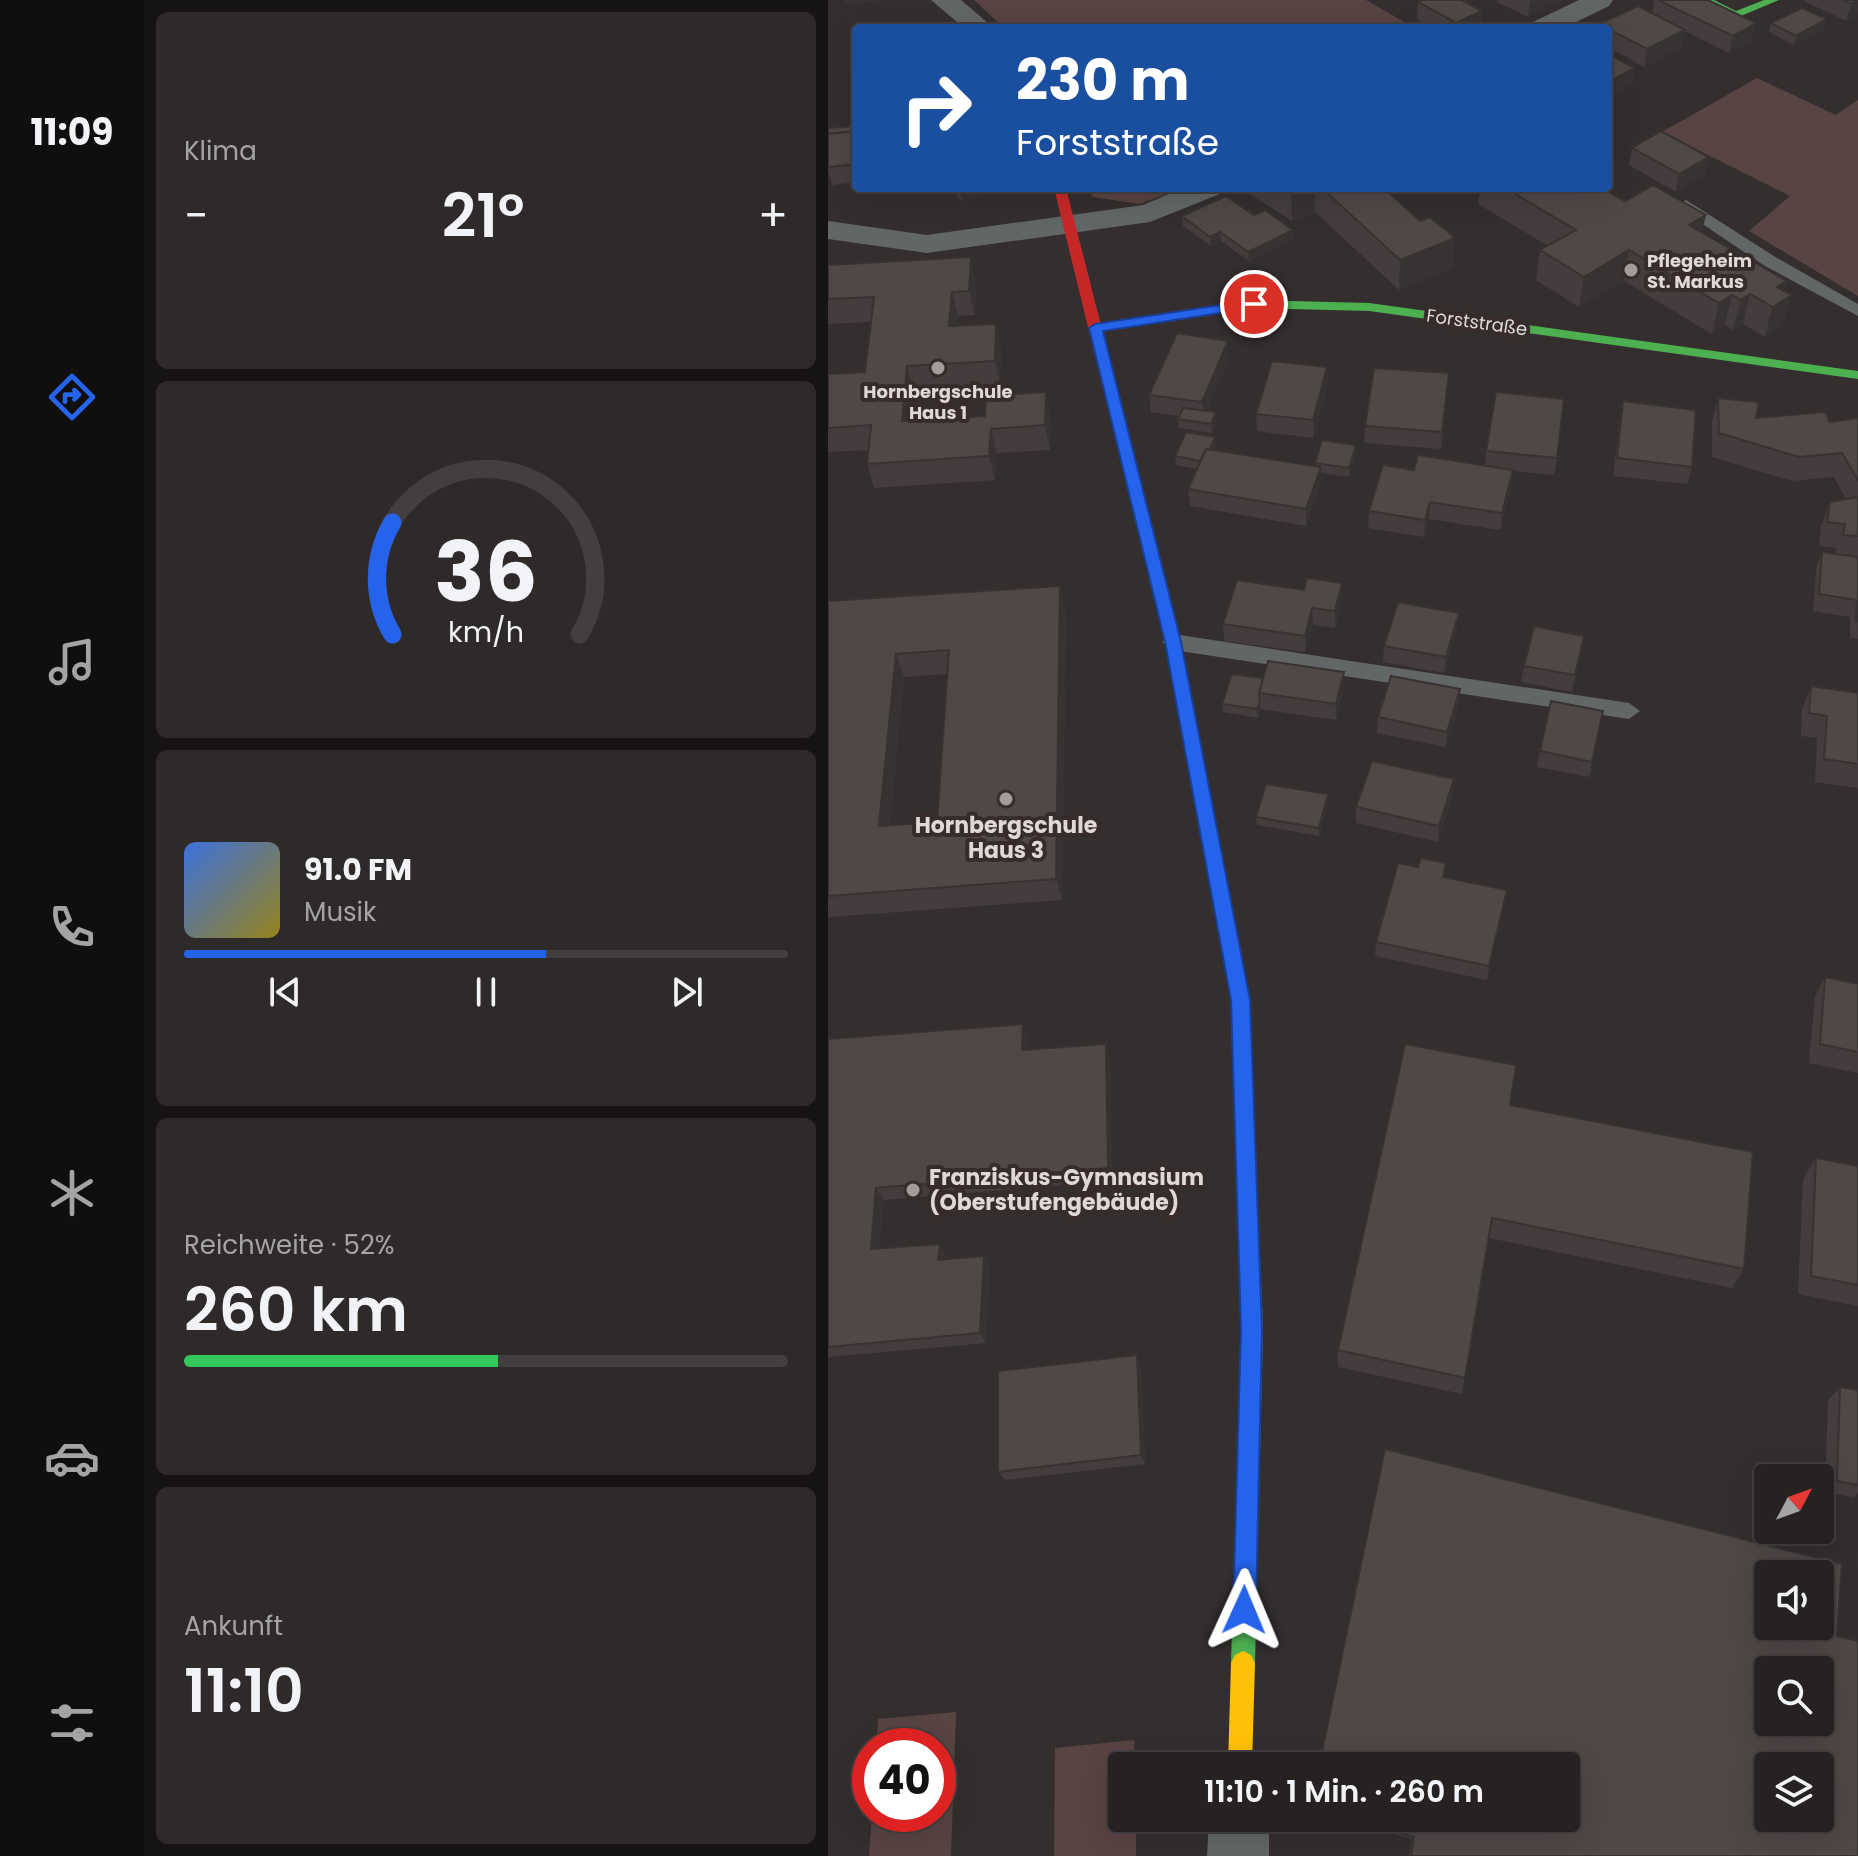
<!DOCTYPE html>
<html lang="de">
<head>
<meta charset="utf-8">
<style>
  :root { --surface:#272222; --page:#2f2a2a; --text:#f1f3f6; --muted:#a4a4a5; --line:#433f40; --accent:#2563eb }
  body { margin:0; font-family:Poppins,sans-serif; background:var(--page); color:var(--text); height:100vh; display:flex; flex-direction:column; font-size:30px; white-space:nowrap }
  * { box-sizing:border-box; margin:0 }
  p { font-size:26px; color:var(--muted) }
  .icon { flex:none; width:44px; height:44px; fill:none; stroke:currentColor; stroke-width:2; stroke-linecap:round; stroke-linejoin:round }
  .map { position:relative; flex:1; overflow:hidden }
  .side { display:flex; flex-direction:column; gap:12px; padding:12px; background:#151313; width:684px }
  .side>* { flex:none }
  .hud { position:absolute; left:24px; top:24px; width:760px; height:168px; border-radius:8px; box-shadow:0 8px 32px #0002,0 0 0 2px var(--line); background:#1a4fa0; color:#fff; overflow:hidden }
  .needle { width:52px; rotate:49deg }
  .tools { position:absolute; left:926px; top:1464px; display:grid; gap:16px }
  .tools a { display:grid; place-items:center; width:80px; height:80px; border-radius:8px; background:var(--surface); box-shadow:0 8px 32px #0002,0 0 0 2px var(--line); font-size:40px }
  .speed { position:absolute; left:24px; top:1728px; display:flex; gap:16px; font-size:40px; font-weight:700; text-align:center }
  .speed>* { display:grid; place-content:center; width:104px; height:104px; border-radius:50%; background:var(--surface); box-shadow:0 8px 32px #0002,0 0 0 2px var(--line); line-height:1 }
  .speed .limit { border:12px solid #d22; background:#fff; color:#111 }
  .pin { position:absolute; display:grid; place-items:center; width:68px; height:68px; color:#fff; margin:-34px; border:4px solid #fff; border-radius:50%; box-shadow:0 2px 8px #0007 }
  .me { position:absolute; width:88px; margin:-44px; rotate:1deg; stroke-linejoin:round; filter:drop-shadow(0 0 6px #0008) }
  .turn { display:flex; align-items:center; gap:28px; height:168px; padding:0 32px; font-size:36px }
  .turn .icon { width:104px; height:104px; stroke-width:2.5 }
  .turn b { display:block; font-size:56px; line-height:68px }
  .big { font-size:60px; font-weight:600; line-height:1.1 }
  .side .tile { flex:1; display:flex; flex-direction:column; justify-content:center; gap:12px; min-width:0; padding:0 28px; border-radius:12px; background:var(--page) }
  .side .dial { align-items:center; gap:0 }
  .dial svg { height:208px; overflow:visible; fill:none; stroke:var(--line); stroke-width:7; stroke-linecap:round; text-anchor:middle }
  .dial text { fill:var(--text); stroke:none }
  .song { display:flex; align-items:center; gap:24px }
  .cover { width:96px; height:96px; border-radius:12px; background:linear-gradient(135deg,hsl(220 70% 55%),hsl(50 70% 35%)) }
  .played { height:8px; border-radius:4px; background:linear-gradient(90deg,var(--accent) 60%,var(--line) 60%) }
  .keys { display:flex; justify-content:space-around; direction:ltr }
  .heat { display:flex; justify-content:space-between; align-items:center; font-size:44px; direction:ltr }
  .charge { height:12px; border-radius:6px; background:linear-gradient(90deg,#34c759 52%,var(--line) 0) }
  .trip { position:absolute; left:280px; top:1752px; width:472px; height:80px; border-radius:8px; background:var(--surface); box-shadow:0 8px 32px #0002,0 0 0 2px var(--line); font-weight:600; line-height:80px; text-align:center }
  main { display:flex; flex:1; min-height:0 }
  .menu { display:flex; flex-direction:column; width:144px; justify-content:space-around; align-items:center; background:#100e0e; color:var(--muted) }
  .menu .icon { width:56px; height:56px }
  .menu .selected { color:var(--accent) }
  .menu b { font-size:36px; color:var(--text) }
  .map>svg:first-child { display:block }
</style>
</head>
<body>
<main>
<nav class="menu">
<b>11:09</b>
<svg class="icon selected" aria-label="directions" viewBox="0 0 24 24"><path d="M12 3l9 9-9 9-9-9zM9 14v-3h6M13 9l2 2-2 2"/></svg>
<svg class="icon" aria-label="music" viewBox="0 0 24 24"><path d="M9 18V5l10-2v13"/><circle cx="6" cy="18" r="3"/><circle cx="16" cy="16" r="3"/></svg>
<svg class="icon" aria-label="phone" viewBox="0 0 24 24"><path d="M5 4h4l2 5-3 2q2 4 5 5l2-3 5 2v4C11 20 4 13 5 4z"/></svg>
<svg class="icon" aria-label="climate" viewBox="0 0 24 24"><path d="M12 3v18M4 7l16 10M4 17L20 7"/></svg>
<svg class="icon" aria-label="car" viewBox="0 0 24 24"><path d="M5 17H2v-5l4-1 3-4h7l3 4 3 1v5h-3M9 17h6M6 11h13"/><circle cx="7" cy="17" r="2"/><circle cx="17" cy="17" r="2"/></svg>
<svg class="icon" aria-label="filters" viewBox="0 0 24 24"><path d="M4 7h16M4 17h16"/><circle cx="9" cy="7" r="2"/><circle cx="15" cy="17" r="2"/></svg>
</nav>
<section class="side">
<div class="tile"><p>Klima</p>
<div class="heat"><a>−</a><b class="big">21°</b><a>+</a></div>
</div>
<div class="tile dial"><svg viewBox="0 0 100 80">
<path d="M14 69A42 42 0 1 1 86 69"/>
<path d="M14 69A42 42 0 0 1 14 26" stroke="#2563eb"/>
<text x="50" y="56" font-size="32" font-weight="700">36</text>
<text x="50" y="72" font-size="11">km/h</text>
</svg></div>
<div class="tile">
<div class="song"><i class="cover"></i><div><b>91.0 FM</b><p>Musik</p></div></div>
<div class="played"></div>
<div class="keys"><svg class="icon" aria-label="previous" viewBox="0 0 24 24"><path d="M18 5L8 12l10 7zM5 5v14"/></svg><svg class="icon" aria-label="pause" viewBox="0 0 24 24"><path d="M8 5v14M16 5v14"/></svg><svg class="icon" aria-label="next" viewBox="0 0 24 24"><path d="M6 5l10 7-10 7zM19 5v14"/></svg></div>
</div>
<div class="tile"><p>Reichweite · 52%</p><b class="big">260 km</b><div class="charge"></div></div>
<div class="tile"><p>Ankunft</p><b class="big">11:10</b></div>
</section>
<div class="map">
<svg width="1030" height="1856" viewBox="0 0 1030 1856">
  <rect width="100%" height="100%" fill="#342e2e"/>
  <g fill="#584442">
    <path d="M146,0H538L587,28H176Z"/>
    <path d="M929,78L1008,115L1030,100V296L921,231L962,196L834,132Z"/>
    <path d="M260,188H354L311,204L265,197Z"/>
    <path d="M128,1712L123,1856H41L44,1814H110V1746H48L50,1719Z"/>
    <path d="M306,1740L307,1766H294V1818H308V1856H226L227,1748Z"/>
  </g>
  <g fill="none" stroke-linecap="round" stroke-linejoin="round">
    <g fill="#626666" fill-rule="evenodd">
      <path d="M858,200L949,258L1030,304V316L937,266L852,209L850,205Z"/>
      <path d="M345,634L801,703L812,711L801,719L345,650L334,642Z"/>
    </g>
    <g fill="#626666" fill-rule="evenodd">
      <path d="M103,0H133L166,28H136Z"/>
      <path d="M751,0H785L781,6L736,28H702L705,22Z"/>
      <path d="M355,188H396L392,194L322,222L99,253L0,239V221L99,235L315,205Z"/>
      <path d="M381,1818H441V1856H379Z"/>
    </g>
    <g fill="#4caf50" fill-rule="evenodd">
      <path d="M872,0H886L908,11L936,0H951L908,18Z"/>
      <path d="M426,300L541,303L1030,371V379L541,311L426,308L267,332L260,328L267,324Z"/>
      <path d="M326,559L334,564L353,642L421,1000L435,1329L427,1663L423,1671L415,1675L407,1671L403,1663L413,1329L403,1000L337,642L318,564Z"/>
    </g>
    <path fill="#ffc107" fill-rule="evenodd" d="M415,1651L423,1655L427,1663L424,1766H400L403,1663L407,1655Z"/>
    <path fill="#c62828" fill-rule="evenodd" d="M226,188H238L334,564L326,569L318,564Z"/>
  </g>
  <g fill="#453d3d" fill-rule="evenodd">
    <path d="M669,0H734L700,17L669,2Z"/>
    <path d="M826,0H880L924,40L901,53L857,31L854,47L816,67L780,47V28H771V24L824,13Z"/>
    <path d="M977,0H1030V14L1018,21L976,1Z"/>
    <path d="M590,2L654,11L653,28H605L589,19Z"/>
    <path d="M943,23L997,28L966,45L941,32Z"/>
    <path d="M25,126L28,131V182L4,185L0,172V128Z"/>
    <path d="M804,148L877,174L848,192L801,165Z"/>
    <path d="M122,188H178L134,202Z"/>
    <path d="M414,188H556L625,268L571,290L487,212L464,221L414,189Z"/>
    <path d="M652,188H774L797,201L874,232L956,291L955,325L937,337L915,324L905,330L897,325L884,334L796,281L751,307L708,280L712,250L720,246L650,204Z"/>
    <path d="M426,215L465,239L421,261L393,241L383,246L355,226L354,216Z"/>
    <path d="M0,265L148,282L147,315L130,316L129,326L168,324L173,348L172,385L85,391L83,421L223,416L222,450L168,453L167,480L46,488L39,464L40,450L0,452V374L37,372L43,322L0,324Z"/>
    <path d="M401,358L379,411L389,421L384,433L351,428L350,419L351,416L323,412L321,395Z"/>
    <path d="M499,367L500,385L485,438L429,431L428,414Z"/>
    <path d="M621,373L613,449L536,443L537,426Z"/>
    <path d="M890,398L928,418L1002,422L1030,418V639L1022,638V617L985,611L988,569L994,552L1007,554L1009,548L991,546L993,526L1002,502L1018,499L1006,477L964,481L884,457V422Z"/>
    <path d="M795,401L864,467L860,484L785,476L792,419Z"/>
    <path d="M387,437L388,446L386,450L487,466V463L528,445V454L521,477L493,473V484L478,526L362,506L360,489L369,469L348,465L347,456Z"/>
    <path d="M658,451L729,458L726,475L685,471L683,487L672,530L601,519L596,537L540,528L541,511L586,470L657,465Z"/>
    <path d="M514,583V599L507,628L485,625L477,652L396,641L395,624L476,590Z"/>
    <path d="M0,601L238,610L234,900L0,917ZM119,674L109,822L62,825L76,677Z"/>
    <path d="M629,629L616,673L555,662L556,646Z"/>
    <path d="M753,652L744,692L693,682L696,666Z"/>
    <path d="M516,672V688L508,720L432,709L430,718L395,712L394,704L435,678Z"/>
    <path d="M983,686L1030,693V788L987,782L989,738L973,736L974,709Z"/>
    <path d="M632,689L630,706L618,747L549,733L550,717Z"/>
    <path d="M775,711L761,777L709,767L712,751Z"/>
    <path d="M500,794L501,802L491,836L429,825L428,817Z"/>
    <path d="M625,795L610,842L528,823V807Z"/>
    <path d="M618,863L617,877L676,905L659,980L547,956L548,942L590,867Z"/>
    <path d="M997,977L1030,984V1073L981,1063L987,997Z"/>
    <path d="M195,1024L200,1038V1050L282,1057L284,1181L56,1200L51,1249L112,1244L118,1255V1259L156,1256L162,1267L158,1343L0,1357V1039Z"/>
    <path d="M682,1105L916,1269L904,1288L661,1238L634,1394L510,1367V1350Z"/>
    <path d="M988,1158L1030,1166V1306L970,1294L975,1179Z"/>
    <path d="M309,1355L313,1365L317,1464L177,1480L170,1472Z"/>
    <path d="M1012,1387L1030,1390V1493L1025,1497L997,1492L1000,1400Z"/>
    <path d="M1009,1636L1030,1856H581L584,1839L507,1818H738Z"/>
  </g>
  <g fill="#383232">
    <path d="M16,0H51V1L17,5Z"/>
    <path d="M702,0H734L700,17Z"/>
    <path d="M1030,0V14L1018,21L1023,4Z"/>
    <path d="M654,11L653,28H628V23Z"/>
    <path d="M999,19L997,28L966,45L968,36Z"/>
    <path d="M928,23L924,40L901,53L905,36Z"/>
    <path d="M857,30L854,47L816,67L819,49Z"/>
    <path d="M807,68L804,85L780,98V82Z"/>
    <path d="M881,157L877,174L848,192L851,174Z"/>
    <path d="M149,188H178L134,202L132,193Z"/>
    <path d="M472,188H487V212L464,221L463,191Z"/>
    <path d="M878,215L871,245L861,225Z"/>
    <path d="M465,230V239L421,261L420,252Z"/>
    <path d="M392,232L393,241L383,246L382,237Z"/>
    <path d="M627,238L625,268L571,290L572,260Z"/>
    <path d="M801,250L796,281L751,307L756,277Z"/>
    <path d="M143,257L148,282L147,315L141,291Z"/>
    <path d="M959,281L953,302L964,295L955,325L937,337L949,287Z"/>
    <path d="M124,292L130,316L128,351L121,326Z"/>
    <path d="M922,294L915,324L905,330L913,300Z"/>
    <path d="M904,295L897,325L884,334L891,303Z"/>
    <path d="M168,324L173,348L172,385L167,361Z"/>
    <path d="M400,341L401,358L376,420L374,402Z"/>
    <path d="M79,366L85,391L81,446L74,421Z"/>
    <path d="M499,367L500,385L485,438V420Z"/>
    <path d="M218,392L223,416L222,450L217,425Z"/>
    <path d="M388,412L389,421L384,433L383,424Z"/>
    <path d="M163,429L168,453L167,480L161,456Z"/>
    <path d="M387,437L388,446L377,470L376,461Z"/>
    <path d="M528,445V454L521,477V468Z"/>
    <path d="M493,467V484L478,526V509Z"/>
    <path d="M685,470L683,487L672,530L674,513Z"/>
    <path d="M602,502L601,519L596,537L597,520Z"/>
    <path d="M514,583V599L507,628V611Z"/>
    <path d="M232,586L238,610L234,900L228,879Z"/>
    <path d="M484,608L485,625L477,652V636Z"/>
    <path d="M631,613L629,629L616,673L618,657Z"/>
    <path d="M68,654L76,677L60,848L51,826Z"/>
    <path d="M516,672V688L508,720V704Z"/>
    <path d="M632,689L630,706L618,747L619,732Z"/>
    <path d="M432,701V709L430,718L429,709Z"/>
    <path d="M626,779L625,795L610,842L611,826Z"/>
    <path d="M500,794L501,802L491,836V828Z"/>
    <path d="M679,890L676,905L659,980L661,966Z"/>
    <path d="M195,1024L200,1038L199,1064L194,1050Z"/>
    <path d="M278,1044L282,1057L284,1181L280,1168Z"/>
    <path d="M48,1188L56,1200L50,1260L43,1249Z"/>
    <path d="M112,1244L118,1255L117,1271L110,1260Z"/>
    <path d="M156,1256L162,1267L158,1343L152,1333Z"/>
    <path d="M309,1355L313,1365L317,1464L313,1455Z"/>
  </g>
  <g fill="#504747" stroke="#383232" stroke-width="2" fill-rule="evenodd">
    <path d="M594,0H634L654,11L628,23L590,2Z"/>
    <path d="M830,0H880L928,23L905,36Z"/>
    <path d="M1015,0H1029L1023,4Z"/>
    <path d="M810,6L857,30L819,49L771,24Z"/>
    <path d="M974,8L999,19L968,36L943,23Z"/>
    <path d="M780,54L807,68L780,82Z"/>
    <path d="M25,126L26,132L0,134V128Z"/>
    <path d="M28,131V164L0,167V134Z"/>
    <path d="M833,131L881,157L851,174L804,148Z"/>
    <path d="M825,185L878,215L861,225L959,281L949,287L964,295L945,307L922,294L913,300L904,295L891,303L801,250L756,277L712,250L748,230L677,188H774L797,201Z"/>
    <path d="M128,188H149L132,193Z"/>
    <path d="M458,188H472L463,191Z"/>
    <path d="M494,188H556L592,221L602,217L627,238L572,260Z"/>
    <path d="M398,196L426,215L437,210L465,230L420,252L392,232L382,237L354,216Z"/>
    <path d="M143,257L141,291L124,292L121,326L168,324L167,361L79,366L74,421L157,416L158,396L218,392L217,425L163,429L161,456L39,464L43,425L0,428V374L37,372L46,297L0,299V265Z"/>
    <path d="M349,333L400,341L374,402L321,395Z"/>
    <path d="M444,361L499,367L485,420L428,414Z"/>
    <path d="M546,368L621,373L614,432L537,426Z"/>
    <path d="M668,392L736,399L729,458L658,451Z"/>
    <path d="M890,398L931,402L928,418L997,412L1002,422L1030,418V480L1014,453L971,457L891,433Z"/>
    <path d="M795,401L868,410L864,467L789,458Z"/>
    <path d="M355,408L388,412L383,424L350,419Z"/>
    <path d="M358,432L387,437L382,449H378L372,461L347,456Z"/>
    <path d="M494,440L528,445L521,468L487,463Z"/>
    <path d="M378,449L493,467L478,509L360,489Z"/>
    <path d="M590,455L685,470L674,513L602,502L597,520L541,511L555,465L586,470Z"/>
    <path d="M1030,497V536L1015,535L1017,524L999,522L1002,502Z"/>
    <path d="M994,552L1030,557V622L1028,621L1029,600L991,594Z"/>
    <path d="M479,578L514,583L507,611L484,608L477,636L395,624L409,580L476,590Z"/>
    <path d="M232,586L228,879L0,896V601ZM121,650L109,822L51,826L68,654Z"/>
    <path d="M570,602L631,613L618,657L556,646Z"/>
    <path d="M706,626L756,636L747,675L696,666Z"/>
    <path d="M440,661L516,672L508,704L431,693Z"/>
    <path d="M404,674L435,678L431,693L432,701L429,709L394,704Z"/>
    <path d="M563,676L632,689L619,732L550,717Z"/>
    <path d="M983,686L1030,693V764L996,759L999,716L981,713Z"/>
    <path d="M723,701L775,711L764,762L712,751Z"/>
    <path d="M544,761L626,779L611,826L528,807Z"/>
    <path d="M438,784L500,794L491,828L428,817Z"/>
    <path d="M593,858L618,863L615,877L679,890L661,966L548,942L570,863L590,867Z"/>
    <path d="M997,977L1030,984V1052L992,1044Z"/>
    <path d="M195,1024L194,1050L278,1044L280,1168L48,1188L43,1249L112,1244L110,1260L156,1256L152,1333L0,1347V1039Z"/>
    <path d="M577,1044L688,1065L682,1105L925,1152L916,1269L664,1218L637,1378L510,1350Z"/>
    <path d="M988,1158L1030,1166V1285L983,1276Z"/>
    <path d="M309,1355L313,1455L170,1472V1371Z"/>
    <path d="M1012,1387L1030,1390V1485L1009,1481Z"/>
    <path d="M557,1449L1014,1564L1009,1636L1030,1641V1856H583L586,1837L517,1818H738V1766H491ZM940,1574H992V1626H940ZM940,1670H992V1722H940ZM940,1766H992V1818H940Z"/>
  </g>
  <path fill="#2563eb" stroke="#184099" stroke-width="2" d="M426,300L433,304L431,307L275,331L353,642L422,1000L434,1329L428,1610L425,1618L416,1622L408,1618L405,1610L413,1329L403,1000L337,642L261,328L267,324Z"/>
  <g fill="#a39c9c" stroke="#372c2b" stroke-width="3">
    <circle cx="803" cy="270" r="8"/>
    <circle cx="110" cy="368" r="8"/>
    <circle cx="178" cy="799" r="8"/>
    <circle cx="85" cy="1190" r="8"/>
  </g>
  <g text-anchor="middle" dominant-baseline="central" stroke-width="8" stroke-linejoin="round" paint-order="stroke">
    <g font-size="18" font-weight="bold" fill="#dfd8d7" stroke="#372c2b" text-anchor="start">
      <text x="819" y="260">Pflegeheim<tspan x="819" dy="21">St. Markus</tspan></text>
      <text x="110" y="391" text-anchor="middle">Hornbergschule<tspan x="110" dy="21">Haus 1</tspan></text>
    </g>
    <g font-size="18" fill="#dfd8d7" stroke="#372c2b">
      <text transform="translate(649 322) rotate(8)">Forststraße</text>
    </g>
    <g font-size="22" font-weight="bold" fill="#dfd8d7" stroke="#372c2b">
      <text x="178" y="825">Hornbergschule<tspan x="178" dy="25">Haus 3</tspan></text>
      <text x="101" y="1177" text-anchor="start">Franziskus-Gymnasium<tspan x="101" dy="25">(Oberstufengebäude)</tspan></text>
    </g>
  </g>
</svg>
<div class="tools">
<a><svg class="needle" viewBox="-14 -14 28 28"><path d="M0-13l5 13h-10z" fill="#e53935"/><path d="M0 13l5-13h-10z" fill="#a4a4a5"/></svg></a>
<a><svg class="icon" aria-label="sound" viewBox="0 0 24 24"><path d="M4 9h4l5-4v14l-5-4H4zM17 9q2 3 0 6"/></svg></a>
<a><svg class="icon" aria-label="search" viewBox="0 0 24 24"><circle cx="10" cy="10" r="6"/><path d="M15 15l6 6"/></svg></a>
<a><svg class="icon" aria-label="layers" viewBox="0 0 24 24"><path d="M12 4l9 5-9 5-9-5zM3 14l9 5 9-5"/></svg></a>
</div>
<div class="speed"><div class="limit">40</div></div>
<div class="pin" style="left:426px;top:304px;background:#d93025"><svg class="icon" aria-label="arrive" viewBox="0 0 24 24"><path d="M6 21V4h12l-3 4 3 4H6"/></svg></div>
<svg class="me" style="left:416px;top:1610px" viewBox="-20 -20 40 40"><path d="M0-17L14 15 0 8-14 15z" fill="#2563eb" stroke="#fff" stroke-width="4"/></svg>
<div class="trip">11:10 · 1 Min. · 260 m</div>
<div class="hud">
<div class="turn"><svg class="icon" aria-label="right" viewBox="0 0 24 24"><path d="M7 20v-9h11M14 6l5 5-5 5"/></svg><div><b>230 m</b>Forststraße</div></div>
</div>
</div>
</main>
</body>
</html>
